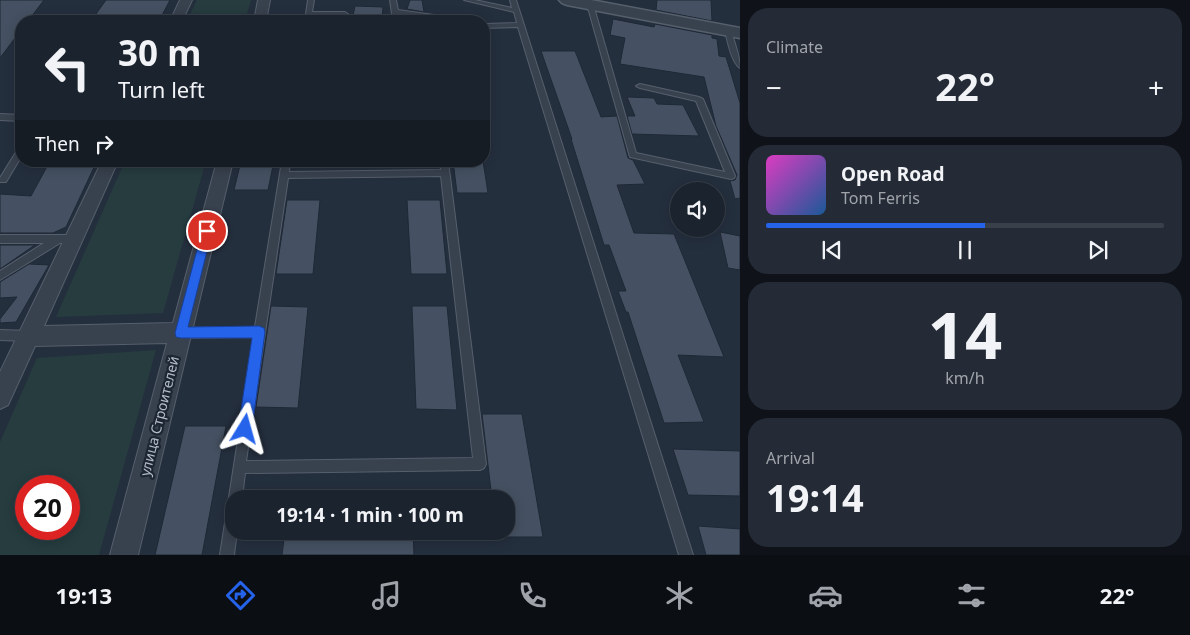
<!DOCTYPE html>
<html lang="en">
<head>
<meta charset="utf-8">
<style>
  :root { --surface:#1b232e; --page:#242b36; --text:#f1f3f6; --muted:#a0a4aa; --line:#39404a; --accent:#2563eb }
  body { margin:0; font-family:"Noto Sans",sans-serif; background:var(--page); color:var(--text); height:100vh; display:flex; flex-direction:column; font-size:19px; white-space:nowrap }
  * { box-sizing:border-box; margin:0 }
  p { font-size:16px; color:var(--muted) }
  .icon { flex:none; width:28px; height:28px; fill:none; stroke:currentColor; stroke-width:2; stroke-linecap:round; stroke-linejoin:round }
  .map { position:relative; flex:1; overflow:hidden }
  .details { display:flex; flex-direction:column; gap:8px; padding:8px; background:#0f1319; width:450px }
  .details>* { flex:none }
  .guide { position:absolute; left:15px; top:15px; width:475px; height:152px; border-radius:20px; box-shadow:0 2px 12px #0003,0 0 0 1px var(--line); background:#1b232e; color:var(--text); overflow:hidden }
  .fabs { position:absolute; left:670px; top:182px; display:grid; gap:10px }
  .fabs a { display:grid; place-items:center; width:55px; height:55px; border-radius:50%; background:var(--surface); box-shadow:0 2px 12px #0003,0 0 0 1px var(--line); font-size:25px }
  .speed { position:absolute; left:15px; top:475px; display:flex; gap:10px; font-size:25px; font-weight:700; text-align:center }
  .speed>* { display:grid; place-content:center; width:65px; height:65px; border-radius:50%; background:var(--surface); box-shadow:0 2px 12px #0003,0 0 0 1px var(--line); line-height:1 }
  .speed .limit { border:8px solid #d22; background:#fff; color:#111 }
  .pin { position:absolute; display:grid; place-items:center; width:42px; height:42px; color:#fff; margin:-21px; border:2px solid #fff; border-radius:50%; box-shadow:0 1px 5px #0007 }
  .me { position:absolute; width:55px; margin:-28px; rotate:8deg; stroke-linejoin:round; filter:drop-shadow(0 0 4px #0008) }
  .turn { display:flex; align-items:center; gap:18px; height:105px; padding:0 20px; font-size:22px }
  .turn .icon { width:65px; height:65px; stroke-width:2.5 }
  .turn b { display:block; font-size:35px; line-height:42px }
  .then { display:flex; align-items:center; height:48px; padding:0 20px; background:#0003; gap:10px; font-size:19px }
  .big { font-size:38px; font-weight:700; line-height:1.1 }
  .details .widget { flex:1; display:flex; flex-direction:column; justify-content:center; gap:8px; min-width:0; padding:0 18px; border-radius:20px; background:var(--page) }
  .details .dial { align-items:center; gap:0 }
  .dial b { font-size:65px; line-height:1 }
  .song { display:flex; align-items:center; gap:15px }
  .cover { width:60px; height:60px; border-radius:8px; background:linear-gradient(135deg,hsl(310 70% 55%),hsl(210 70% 35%)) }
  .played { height:5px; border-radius:2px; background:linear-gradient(90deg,var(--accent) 55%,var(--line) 55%) }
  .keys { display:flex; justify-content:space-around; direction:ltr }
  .heat { display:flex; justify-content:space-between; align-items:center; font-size:28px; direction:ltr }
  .trip { position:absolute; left:225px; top:490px; width:290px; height:50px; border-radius:20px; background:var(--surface); box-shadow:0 2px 12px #0003,0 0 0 1px var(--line); font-weight:700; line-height:50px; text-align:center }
  .menu { display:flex; height:80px; justify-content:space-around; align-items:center; background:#0b0e12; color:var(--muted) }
  .menu .icon { width:35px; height:35px }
  .menu .selected { color:var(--accent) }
  .menu b { font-size:22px; color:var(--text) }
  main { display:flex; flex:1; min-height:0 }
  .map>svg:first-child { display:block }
</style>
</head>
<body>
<main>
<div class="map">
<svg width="740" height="555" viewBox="0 0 740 555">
  <rect width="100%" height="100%" fill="#242f3e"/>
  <g fill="#263c3f" fill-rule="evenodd">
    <path d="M197,0H251L245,21H187Z"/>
    <path d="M125,161H206L163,313L56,317Z"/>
    <path d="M156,350L99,555H0V442L37,358ZM26,486H69V529H26Z"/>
  </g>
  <g fill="#455162" stroke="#1f2835">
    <path d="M0,0H44L28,21H21V30L0,58Z"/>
    <path d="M106,0H170L159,21H91Z"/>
    <path d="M410,0H422L424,12L407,9Z"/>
    <path d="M657,0H711L712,21L656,10Z"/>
    <path d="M355,6L383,7L382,21H352Z"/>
    <path d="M613,19L654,27L655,24L712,35V38L717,39L719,56L726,57L740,103V198L735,199L730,181L735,180L737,175L716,126L704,77L620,64L625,38L610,35Z"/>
    <path d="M541,51H575L601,117L617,116L628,158L633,160L645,184L617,185L634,233L674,234L724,357L678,355L704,422L664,423L628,312H626L618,291H626L609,245H604L571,139H572Z"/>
    <path d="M627,97L654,98L657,104L683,105L699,136L632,134L627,116H635Z"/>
    <path d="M50,161H97L66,227L53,233H0V194L31,196Z"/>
    <path d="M241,161H274L268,190H234Z"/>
    <path d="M453,161H483L488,193H457Z"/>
    <path d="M287,200H320L313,274H276Z"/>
    <path d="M407,200H440L447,274H411Z"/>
    <path d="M720,232L740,236V270L728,268Z"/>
    <path d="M0,245H35L0,269Z"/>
    <path d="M29,264L49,265L16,322L0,323V319L17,297L0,298V282Z"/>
    <path d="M271,306L308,307L298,408L256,407Z"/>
    <path d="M412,306H447L457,410L416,409Z"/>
    <path d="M482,414H522L543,537H506V499H492Z"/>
    <path d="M185,426H226L202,555H155Z"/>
    <path d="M673,449L740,451V496L688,495Z"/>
    <path d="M698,526L740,529V555H706Z"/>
    <path d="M285,531H413L414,555H282Z"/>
  </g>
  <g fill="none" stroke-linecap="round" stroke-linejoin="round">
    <defs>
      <g id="service">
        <path d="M308,0H314L312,12H345L348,14V21H342V16H312L311,21H305Z"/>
        <path d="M390,0H396L398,10L434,15L437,21H431L429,18L399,14V21H393Z"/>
        <path d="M464,0H475L512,8L510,0H516L693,555H679L518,27L484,28V24L517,23L514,12Z"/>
        <path d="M590,2L593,4L636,153L725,172L696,101L640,88L636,86L640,84L699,97L703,99L735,176L734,178L731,179L630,157L587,4Z"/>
        <path d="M728,28L731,30C734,43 740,55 740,68C732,63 727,40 725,30Z"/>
        <path d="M0,114L21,115V121L0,120Z"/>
        <path d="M21,148V157L6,182H0V178L18,149Z"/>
        <path d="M282,161H290L289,172L441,170L440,161H448L486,464L484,468L480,470L245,473L242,499H234V531H237L234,555H220L254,337L181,338L177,337L176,333L177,329L181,328L255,327ZM441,176L473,458L246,461L288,178Z"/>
        <path d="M0,235H74L79,239L74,243H60L0,280V271L44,243H0Z"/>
        <path d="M0,330L29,331L33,332L34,336L33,340L29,341L0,340Z"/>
      </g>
      <g id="minor">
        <path d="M180,0H192L182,21H170Z"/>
        <path d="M258,0H270L266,21H254Z"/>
        <path d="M102,161H118L44,326L173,323L217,161H233L138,555H110L167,343L35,346L8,405L0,409V372Z"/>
      </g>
      <path id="tertiary" d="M559,0H591L740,28V38L567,5L562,3Z"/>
    </defs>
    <use href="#service" stroke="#565f6c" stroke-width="2"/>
    <use href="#minor" stroke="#565f6c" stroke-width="2"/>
    <use href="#tertiary" stroke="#565f6c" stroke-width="3"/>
    <use href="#service" fill="#38414e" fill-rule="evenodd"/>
    <use href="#minor" fill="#38414e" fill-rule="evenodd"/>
    <use href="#tertiary" fill="#38414e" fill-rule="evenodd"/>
  </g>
  <path fill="#2563eb" stroke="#184099" d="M207,226L212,231L188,327L259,326L264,328L265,332L252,429L250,434L245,436L240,434L238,429L252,338H181L176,337L175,333L202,231Z"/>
  <g text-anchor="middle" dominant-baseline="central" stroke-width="4.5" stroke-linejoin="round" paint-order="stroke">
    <g font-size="14" fill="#b4bcc9" stroke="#1d2633">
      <text transform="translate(159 416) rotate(-76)">улица Строителей</text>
    </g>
  </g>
</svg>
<div class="fabs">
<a><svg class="icon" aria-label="sound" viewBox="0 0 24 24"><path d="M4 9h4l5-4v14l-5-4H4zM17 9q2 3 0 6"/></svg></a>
</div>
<div class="speed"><div class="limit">20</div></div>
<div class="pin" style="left:207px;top:231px;background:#d93025"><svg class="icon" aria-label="arrive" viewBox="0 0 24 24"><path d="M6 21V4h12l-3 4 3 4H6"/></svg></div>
<svg class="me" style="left:245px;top:429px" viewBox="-20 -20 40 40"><path d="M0-17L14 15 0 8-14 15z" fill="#2563eb" stroke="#fff" stroke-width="4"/></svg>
<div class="trip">19:14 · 1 min · 100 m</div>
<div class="guide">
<div class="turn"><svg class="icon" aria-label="left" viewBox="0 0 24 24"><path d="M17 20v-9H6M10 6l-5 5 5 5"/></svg><div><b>30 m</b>Turn left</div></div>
<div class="then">Then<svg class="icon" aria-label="right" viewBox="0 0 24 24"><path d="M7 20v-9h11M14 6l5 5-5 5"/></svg></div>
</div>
</div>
<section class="details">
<div class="widget"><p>Climate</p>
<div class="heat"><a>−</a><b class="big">22°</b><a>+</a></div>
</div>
<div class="widget">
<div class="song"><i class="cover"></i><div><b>Open Road</b><p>Tom Ferris</p></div></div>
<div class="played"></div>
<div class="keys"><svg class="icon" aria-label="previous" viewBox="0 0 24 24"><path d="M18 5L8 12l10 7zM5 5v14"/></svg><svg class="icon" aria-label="pause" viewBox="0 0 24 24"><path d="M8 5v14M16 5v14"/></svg><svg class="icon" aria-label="next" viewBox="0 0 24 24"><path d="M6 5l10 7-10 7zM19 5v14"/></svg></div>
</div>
<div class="widget dial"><b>14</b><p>km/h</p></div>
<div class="widget"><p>Arrival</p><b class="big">19:14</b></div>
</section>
</main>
<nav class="menu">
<b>19:13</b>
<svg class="icon selected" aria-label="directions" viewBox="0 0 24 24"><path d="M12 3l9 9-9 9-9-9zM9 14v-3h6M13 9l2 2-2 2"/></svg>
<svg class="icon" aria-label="music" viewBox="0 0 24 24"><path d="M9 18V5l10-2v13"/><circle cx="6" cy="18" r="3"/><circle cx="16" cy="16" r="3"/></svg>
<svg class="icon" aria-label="phone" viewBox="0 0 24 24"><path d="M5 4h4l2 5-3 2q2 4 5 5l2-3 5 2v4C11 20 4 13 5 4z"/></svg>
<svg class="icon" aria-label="climate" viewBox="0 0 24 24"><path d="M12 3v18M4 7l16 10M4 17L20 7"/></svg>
<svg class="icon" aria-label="car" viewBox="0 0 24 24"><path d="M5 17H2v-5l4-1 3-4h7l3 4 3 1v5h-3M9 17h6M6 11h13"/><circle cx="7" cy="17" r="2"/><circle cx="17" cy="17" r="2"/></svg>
<svg class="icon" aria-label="filters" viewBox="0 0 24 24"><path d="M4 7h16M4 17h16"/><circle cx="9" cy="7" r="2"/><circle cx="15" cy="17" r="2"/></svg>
<b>22°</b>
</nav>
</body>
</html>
